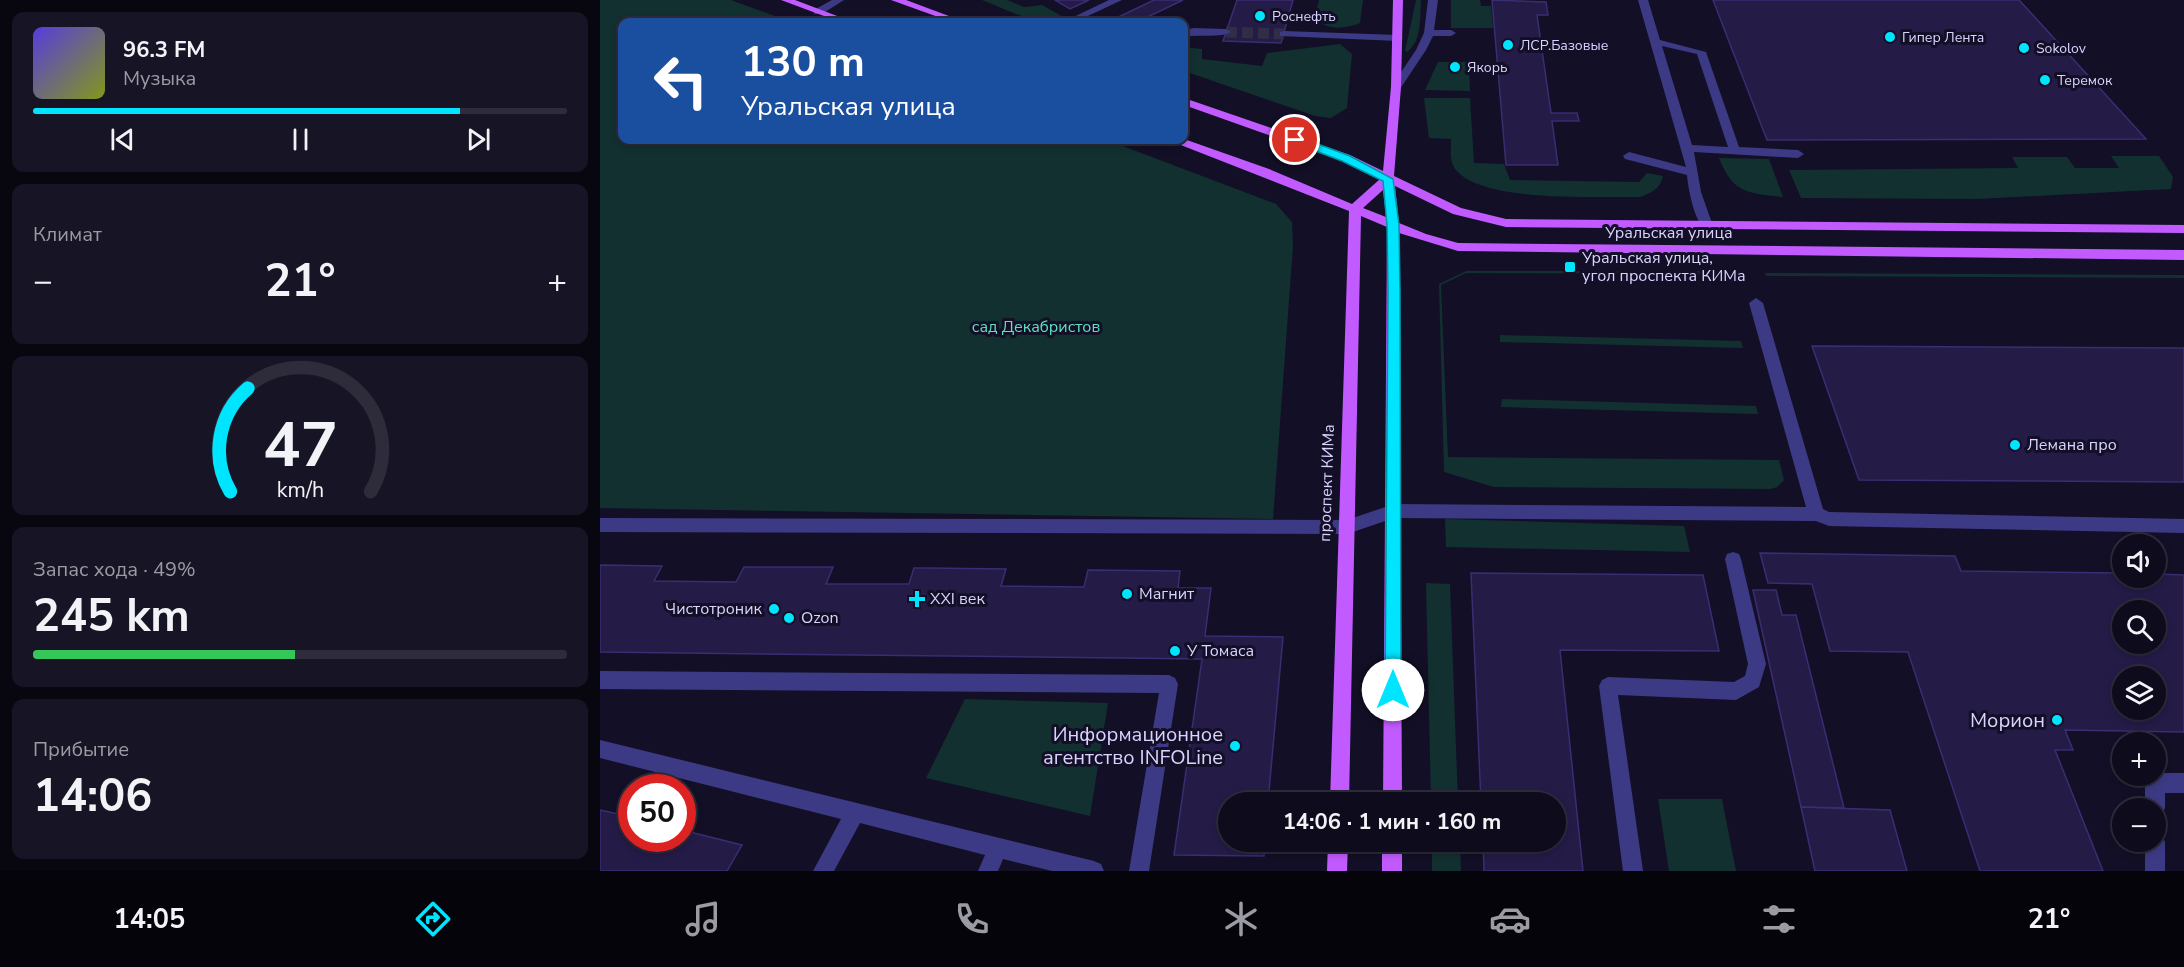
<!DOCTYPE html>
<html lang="ru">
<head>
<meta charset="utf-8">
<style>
  :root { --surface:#0e0b1c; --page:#171425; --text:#f1f3f6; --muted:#9b9ba3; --line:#2e2b3b; --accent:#00e5ff }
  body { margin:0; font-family:"Nunito Sans",sans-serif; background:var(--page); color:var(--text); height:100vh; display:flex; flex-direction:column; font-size:22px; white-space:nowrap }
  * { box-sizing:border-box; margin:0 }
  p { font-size:20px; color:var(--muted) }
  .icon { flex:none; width:33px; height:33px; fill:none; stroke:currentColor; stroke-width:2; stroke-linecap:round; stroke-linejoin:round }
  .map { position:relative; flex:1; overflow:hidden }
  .details { display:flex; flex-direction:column; gap:12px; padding:12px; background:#08060f; width:600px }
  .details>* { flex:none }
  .top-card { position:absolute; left:18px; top:18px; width:570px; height:126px; border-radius:12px; box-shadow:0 3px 9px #0003,0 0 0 2px var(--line); background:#1a4fa0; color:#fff; overflow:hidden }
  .tools { position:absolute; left:1512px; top:534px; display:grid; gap:12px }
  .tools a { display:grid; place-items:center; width:54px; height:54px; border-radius:50%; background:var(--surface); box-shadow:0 3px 9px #0003,0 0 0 2px var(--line); font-size:30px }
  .speed { position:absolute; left:18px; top:774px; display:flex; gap:12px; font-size:30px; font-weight:700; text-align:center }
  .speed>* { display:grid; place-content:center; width:78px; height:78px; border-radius:50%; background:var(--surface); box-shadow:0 3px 9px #0003,0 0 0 2px var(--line); line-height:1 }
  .speed .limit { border:9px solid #d22; background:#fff; color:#111 }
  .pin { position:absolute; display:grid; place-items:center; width:51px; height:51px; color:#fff; margin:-26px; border:3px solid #fff; border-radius:50%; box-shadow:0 2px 6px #0007 }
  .me { position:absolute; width:66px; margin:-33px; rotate:0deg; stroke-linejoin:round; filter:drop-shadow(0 0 4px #0008) }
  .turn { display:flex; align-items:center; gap:21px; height:126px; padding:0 24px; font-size:27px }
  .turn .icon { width:78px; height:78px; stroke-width:2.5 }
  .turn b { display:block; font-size:42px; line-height:51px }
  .big { font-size:45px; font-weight:700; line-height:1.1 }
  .details .tile { flex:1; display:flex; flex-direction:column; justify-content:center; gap:9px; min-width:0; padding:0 21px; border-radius:12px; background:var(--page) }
  .details .dial { align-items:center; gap:0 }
  .dial svg { height:156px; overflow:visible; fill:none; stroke:var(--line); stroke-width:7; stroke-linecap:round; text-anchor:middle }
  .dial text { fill:var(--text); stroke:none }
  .song { display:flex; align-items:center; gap:18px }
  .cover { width:72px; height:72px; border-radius:9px; background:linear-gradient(135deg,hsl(250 70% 55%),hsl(70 70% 35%)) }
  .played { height:6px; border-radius:3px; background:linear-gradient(90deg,var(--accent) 80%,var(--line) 80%) }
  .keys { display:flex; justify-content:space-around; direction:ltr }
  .heat { display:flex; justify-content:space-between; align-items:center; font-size:33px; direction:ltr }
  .charge { height:9px; border-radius:4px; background:linear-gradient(90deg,#34c759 49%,var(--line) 0) }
  .trip { position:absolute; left:618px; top:792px; width:348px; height:60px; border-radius:30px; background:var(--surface); box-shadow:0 3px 9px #0003,0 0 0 2px var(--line); font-weight:700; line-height:60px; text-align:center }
  .tabs { display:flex; height:96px; justify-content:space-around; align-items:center; background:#06040b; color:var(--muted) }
  .tabs .icon { width:42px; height:42px }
  .tabs .on { color:var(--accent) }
  .tabs b { font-size:27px; color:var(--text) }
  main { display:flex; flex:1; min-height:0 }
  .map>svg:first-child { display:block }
</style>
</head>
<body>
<main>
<section class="details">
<div class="tile">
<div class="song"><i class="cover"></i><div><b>96.3 FM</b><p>Музыка</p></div></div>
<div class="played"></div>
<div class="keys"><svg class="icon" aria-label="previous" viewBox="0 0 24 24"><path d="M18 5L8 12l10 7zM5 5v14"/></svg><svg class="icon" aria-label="pause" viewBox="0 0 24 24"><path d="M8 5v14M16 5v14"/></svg><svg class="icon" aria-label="next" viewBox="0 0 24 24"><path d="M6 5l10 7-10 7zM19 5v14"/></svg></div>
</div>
<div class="tile"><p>Климат</p>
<div class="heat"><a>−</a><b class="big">21°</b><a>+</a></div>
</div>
<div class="tile dial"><svg viewBox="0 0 100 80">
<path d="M14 69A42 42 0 1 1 86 69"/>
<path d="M14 69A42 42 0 0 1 23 16" stroke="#00e5ff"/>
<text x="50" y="56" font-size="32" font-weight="700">47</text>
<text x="50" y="72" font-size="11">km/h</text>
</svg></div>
<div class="tile"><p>Запас хода · 49%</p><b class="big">245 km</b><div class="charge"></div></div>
<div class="tile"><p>Прибытие</p><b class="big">14:06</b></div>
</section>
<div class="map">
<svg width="1584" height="871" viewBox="0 0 1584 871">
  <rect width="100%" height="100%" fill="#130f26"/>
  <g fill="#12302f">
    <path d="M0,0H131L192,22H22V140H507L676,204L692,222L693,246L673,519L0,508Z"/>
    <path d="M382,0H407L424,7L442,5L465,18C446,31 403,8 382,0Z"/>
    <path d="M719,0H763L760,23C745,29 727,31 715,18Z"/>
    <path d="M816,0H821C820,17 822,41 807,52L805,51Z"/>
    <path d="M851,0H880L881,6H891L893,28H851Z"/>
    <path d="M740,44L752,54L747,108L731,118L715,116L584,71V47L602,49V59L662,66L667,53Z"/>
    <path d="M838,62H869L870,91L825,90Z"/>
    <path d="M824,98H870L874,163L904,164L910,180L1039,182L1047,173L1063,176C1060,189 1053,192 1040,197C998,196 883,203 856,170C849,162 851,148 851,139L829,138Z"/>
    <path d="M1511,156H1559L1573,177L1571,189L1376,199L1201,198L1189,170L1418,168L1412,157H1467L1475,168H1519Z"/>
    <path d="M1119,158L1169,159L1183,197C1148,193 1133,194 1119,158Z"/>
    <path d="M866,271H1124L1126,274L866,273L841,285L848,457L1179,460L1184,480L1177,487L1171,489L894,487L844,472L839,284Z"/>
    <path d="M1165,273L1584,275V278L1166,276Z"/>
    <path d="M900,335L1141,341L1143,348L900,342Z"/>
    <path d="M902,399L1156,406L1158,414L901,407Z"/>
    <path d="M845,519L1084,526L1090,552L846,547Z"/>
    <path d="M826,583L850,584L858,802H831Z"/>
    <path d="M365,699L508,703L490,816L326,778Z"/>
    <path d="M1058,799H1122L1136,871H1069Z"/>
    <path d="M832,842H860L861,871H832Z"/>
  </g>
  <g fill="#241b47" stroke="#3b2d73" stroke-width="1.5" fill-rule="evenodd">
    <path d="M455,0H489L470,9Z"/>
    <path d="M554,0H583L537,22H508Z"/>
    <path d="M637,0H693L681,43L623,41Z"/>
    <path d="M892,0L946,2L948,15H937L951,113H977L979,121H952L958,165H906Z"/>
    <path d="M1113,0H1419L1546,139L1167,140Z"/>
    <path d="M1212,346L1584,348V482L1259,480Z"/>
    <path d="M1160,553L1355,556L1361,571L1522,573V578H1556V574L1584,575V732L1465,730L1473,750H1455L1503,871H1380L1308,652L1230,651L1212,584L1168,583ZM1522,610H1556V644H1522ZM1522,676H1556V710H1522Z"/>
    <path d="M0,565L62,566L54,581L136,582L144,567H233L226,584H309L314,568H328L406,569L401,586L484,587L488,570L580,571L578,588H611L605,636L683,637L668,802H628V842H665L664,856L574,855L602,659L0,652Z"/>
    <path d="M871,573L1103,575L1119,651L960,650L983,871H884L883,842H956V802H881Z"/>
    <path d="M1153,590H1176L1182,615H1196L1244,808L1201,807Z"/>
    <path d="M1201,807L1290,810L1307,871H1215Z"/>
    <path d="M0,810L32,817V838H82V830L142,845L127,871H0Z"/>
  </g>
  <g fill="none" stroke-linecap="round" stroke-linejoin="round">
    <path stroke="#312d47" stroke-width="11" stroke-dasharray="11 5" stroke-linecap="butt" d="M626,32L684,34"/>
    <g fill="#3d3a85" fill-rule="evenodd">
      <path d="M232,0H244L222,14H214V10Z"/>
      <path d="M509,0H522L475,22H463Z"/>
      <path d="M828,0H838L834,30H851L856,33L851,36H833L826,50L800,89H792L791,87L816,50L824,33Z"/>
      <path d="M1038,0H1048L1060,40L1106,52L1139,147L1198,150L1204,154L1198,158L1094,152L1101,192L1113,226L1111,229L1107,230C1095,226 1088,188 1087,175L1025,159L1023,156L1029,152L1086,167ZM1062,46L1097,54L1128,147L1092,145Z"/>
      <path d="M593,28L626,29L631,32C622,38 597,34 584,37V31Z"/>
      <path d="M684,31L798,35L803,38L798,41L680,36V32Z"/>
      <path d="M1156,298L1163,303L1223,509L1229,512L1584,519V533L1229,526L1216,521L794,518L747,534L0,532V518L747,520L794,504L1206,507L1149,303Z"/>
      <path d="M1133,552L1139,554L1141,559L1166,664L1159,687L1136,700L1018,695L1043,871H1023L999,686L1002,680L1008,677L1134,682L1145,676L1148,664L1125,559L1127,554Z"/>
      <path d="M0,671L569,675L575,678L578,684L549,871H529L559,693L0,689Z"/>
      <path d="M0,740L494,861L501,864L504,871H452L403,859L398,871H378L385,855L260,823L234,871H213L241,819L0,758Z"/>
      <path d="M1556,773H1584V793H1565V808L1562,815L1556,818V808H1545V783L1548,776H1556Z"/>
      <path d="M1556,832L1562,835L1565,842V871H1545V842H1556Z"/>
    </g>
    <g fill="#c25bff" fill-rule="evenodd">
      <path d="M181,0H195L253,22H240Z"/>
      <path d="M291,0H306L365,22H352Z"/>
      <path d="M793,0H803L801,87L794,176L861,208L906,219L1584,225V233L906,227L853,214L795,186L799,223L826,234L858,243L1584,250V260L858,251L799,233L802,802H783L787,227L761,216L749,802H730L749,211L568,140L584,139L669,169L752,204L780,179L742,161L584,105V98L750,155L783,171L791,87ZM783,190L786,217L763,208Z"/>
      <path d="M728,842H748L747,871H727Z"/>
      <rect x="782" y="842" width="20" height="29"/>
    </g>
  </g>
  <path fill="#00e5ff" stroke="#0095a6" stroke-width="1.5" d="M692,137H699L750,156L793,179L799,225L800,291L801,690L799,696L793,698L787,696L785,690L788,291L787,225L783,181L742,161L692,142Z"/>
  <g fill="#00e5ff" stroke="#130f26" stroke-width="2">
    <circle cx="660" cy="16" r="6"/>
    <circle cx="1290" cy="37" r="6"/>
    <circle cx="908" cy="45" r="6"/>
    <circle cx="1424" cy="48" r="6"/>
    <circle cx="855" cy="67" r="6"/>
    <circle cx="1445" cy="80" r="6"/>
    <rect x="964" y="261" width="12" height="12" rx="3"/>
    <circle cx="1415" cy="445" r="6"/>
    <circle cx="527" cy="594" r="6"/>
    <path d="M314 590h6v6h6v6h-6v6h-6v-6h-6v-6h6z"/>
    <circle cx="174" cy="609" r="6"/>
    <circle cx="189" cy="618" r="6"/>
    <circle cx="575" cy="651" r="6"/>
    <circle cx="1457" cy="720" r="6"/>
    <circle cx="635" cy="746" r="6"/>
  </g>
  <g text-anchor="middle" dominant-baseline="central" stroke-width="6" stroke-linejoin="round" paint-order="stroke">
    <g font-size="14" fill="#d9d4ff" stroke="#130f26" text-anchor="start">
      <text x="672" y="16">Роснефть</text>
      <text x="1302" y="37">Гипер Лента</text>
      <text x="920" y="45">ЛСР.Базовые</text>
      <text x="1436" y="48">Sokolov</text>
      <text x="867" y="67">Якорь</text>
      <text x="1457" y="80">Теремок</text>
    </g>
    <g font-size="16" fill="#d9d4ff" stroke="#130f26">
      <text x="1069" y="233">Уральская улица</text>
      <text transform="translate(727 483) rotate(-88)">проспект КИМа</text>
    </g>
    <g font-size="16" fill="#d9d4ff" stroke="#130f26" text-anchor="start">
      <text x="982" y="258">Уральская улица,<tspan x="982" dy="18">угол проспекта КИМа</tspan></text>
      <text x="1427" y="445">Лемана про</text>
      <text x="539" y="594">Магнит</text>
      <text x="330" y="599">XXI век</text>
      <text x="162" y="609" text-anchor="end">Чистотроник</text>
      <text x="201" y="618">Ozon</text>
      <text x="587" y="651">У Томаса</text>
    </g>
    <g font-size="16" fill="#5fe0c0" stroke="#130f26">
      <text x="436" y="327">сад Декабристов</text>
    </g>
    <g font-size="20" fill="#d9d4ff" stroke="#130f26" text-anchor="end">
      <text x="1445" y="720">Морион</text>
      <text x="623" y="734">Информационное<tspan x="623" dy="23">агентство INFOLine</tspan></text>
    </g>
  </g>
</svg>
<div class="tools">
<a><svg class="icon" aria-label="sound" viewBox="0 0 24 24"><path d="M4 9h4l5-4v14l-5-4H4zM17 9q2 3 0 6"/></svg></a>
<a><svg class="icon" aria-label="search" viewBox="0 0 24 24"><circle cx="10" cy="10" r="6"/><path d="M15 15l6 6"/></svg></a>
<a><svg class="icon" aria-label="layers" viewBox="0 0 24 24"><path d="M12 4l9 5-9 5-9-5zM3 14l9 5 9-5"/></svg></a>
<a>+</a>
<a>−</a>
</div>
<div class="speed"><div class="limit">50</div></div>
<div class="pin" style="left:695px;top:140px;background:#d93025"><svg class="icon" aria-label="arrive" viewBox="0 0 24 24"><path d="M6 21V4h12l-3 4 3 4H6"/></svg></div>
<svg class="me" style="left:793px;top:690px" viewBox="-20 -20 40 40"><circle r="19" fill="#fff"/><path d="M0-13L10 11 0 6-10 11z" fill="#00e5ff"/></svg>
<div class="trip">14:06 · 1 мин · 160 m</div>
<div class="top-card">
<div class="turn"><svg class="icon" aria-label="left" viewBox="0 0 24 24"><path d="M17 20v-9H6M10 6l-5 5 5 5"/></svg><div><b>130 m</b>Уральская улица</div></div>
</div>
</div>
</main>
<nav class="tabs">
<b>14:05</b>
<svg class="icon on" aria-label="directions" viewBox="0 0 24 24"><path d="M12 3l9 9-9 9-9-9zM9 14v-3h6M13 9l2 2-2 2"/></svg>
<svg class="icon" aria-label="music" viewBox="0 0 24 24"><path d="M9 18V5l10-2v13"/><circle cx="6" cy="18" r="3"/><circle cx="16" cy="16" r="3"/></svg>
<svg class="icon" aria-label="phone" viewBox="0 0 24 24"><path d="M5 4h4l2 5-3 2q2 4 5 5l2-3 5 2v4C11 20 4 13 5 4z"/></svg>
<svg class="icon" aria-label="climate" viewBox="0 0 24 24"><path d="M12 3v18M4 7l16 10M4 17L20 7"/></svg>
<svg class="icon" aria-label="car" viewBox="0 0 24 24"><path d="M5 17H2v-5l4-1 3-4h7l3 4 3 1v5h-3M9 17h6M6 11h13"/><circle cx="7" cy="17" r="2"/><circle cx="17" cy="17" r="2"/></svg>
<svg class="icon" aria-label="filters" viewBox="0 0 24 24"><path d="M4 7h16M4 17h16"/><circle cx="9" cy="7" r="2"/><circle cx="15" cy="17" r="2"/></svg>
<b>21°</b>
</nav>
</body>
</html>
